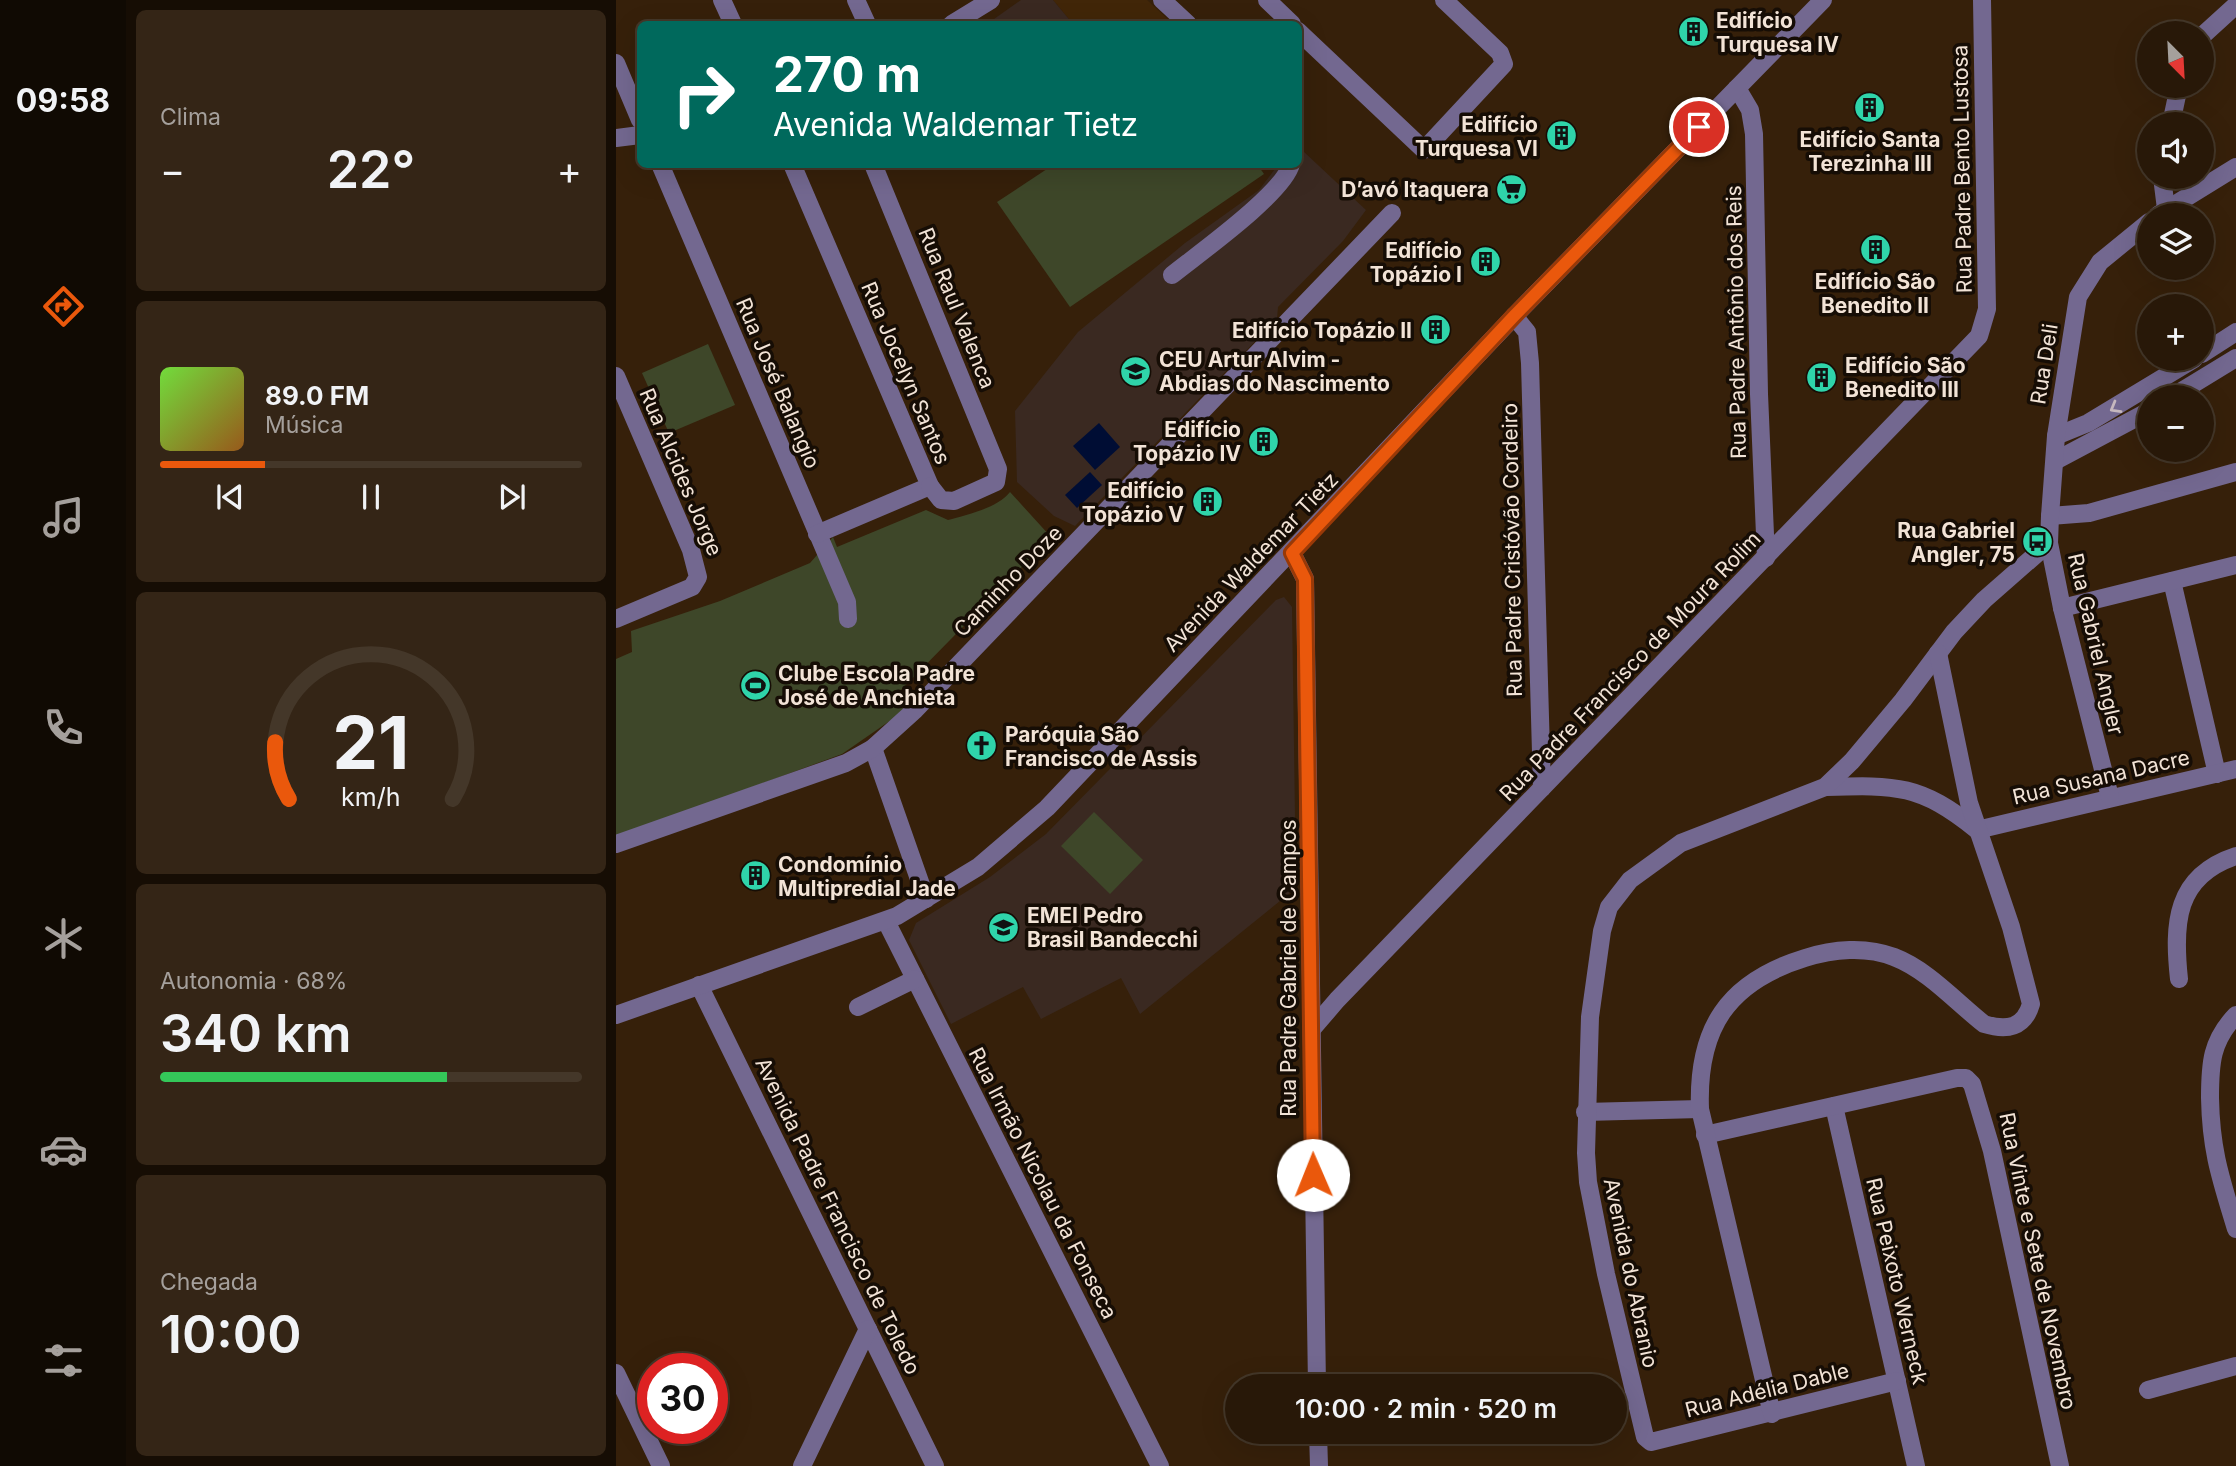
<!DOCTYPE html>
<html lang="pt">
<head>
<meta charset="utf-8">
<style>
  :root { --surface:#281808; --page:#342516; --text:#f1f3f6; --muted:#a5a09c; --line:#443729; --accent:#ea580c }
  body { margin:0; font-family:Inter,sans-serif; background:var(--page); color:var(--text); height:100vh; display:flex; flex-direction:column; font-size:26px; white-space:nowrap }
  * { box-sizing:border-box; margin:0 }
  p { font-size:23px; color:var(--muted) }
  .icon { flex:none; width:38px; height:38px; fill:none; stroke:currentColor; stroke-width:2; stroke-linecap:round; stroke-linejoin:round }
  .map { position:relative; flex:1; overflow:hidden }
  .sheet { display:flex; flex-direction:column; gap:10px; padding:10px; background:#160d04; width:490px }
  .sheet>* { flex:none }
  .banner { position:absolute; left:21px; top:21px; width:665px; height:147px; border-radius:10px; box-shadow:0 7px 28px #0002,0 0 0 2px var(--line); background:#00695c; color:#fff; overflow:hidden }
  .needle { width:46px; rotate:156deg }
  .controls { position:absolute; left:1521px; top:21px; display:grid; gap:14px }
  .controls a { display:grid; place-items:center; width:77px; height:77px; border-radius:50%; background:var(--surface); box-shadow:0 7px 28px #0002,0 0 0 2px var(--line); font-size:35px }
  .speed { position:absolute; left:21px; top:1353px; display:flex; gap:14px; font-size:35px; font-weight:700; text-align:center }
  .speed>* { display:grid; place-content:center; width:91px; height:91px; border-radius:50%; background:var(--surface); box-shadow:0 7px 28px #0002,0 0 0 2px var(--line); line-height:1 }
  .speed .limit { border:10px solid #d22; background:#fff; color:#111 }
  .pin { position:absolute; display:grid; place-items:center; width:60px; height:60px; color:#fff; margin:-30px; border:4px solid #fff; border-radius:50%; box-shadow:0 2px 7px #0007 }
  .me { position:absolute; width:77px; margin:-38px; rotate:359deg; stroke-linejoin:round; filter:drop-shadow(0 0 5px #0008) }
  .turn { display:flex; align-items:center; gap:24px; height:147px; padding:0 21px; font-size:32px }
  .turn .icon { width:91px; height:91px; stroke-width:2.5 }
  .turn b { display:block; font-size:49px; line-height:60px }
  .big { font-size:52px; font-weight:600; line-height:1.1 }
  .sheet .card { flex:1; display:flex; flex-direction:column; justify-content:center; gap:10px; min-width:0; padding:0 24px; border-radius:10px; background:var(--page) }
  .sheet .dial { align-items:center; gap:0 }
  .dial svg { height:182px; overflow:visible; fill:none; stroke:var(--line); stroke-width:7; stroke-linecap:round; text-anchor:middle }
  .dial text { fill:var(--text); stroke:none }
  .song { display:flex; align-items:center; gap:21px }
  .cover { width:84px; height:84px; border-radius:10px; background:linear-gradient(135deg,hsl(100 70% 55%),hsl(30 70% 35%)) }
  .played { height:7px; border-radius:4px; background:linear-gradient(90deg,var(--accent) 25%,var(--line) 25%) }
  .keys { display:flex; justify-content:space-around; direction:ltr }
  .heat { display:flex; justify-content:space-between; align-items:center; font-size:38px; direction:ltr }
  .charge { height:10px; border-radius:5px; background:linear-gradient(90deg,#34c759 68%,var(--line) 0) }
  .trip { position:absolute; left:609px; top:1374px; width:402px; height:70px; border-radius:35px; background:var(--surface); box-shadow:0 7px 28px #0002,0 0 0 2px var(--line); font-weight:600; line-height:70px; text-align:center }
  main { display:flex; flex:1; min-height:0 }
  .tabs { display:flex; flex-direction:column; width:126px; justify-content:space-around; align-items:center; background:#100a03; color:var(--muted) }
  .tabs .icon { width:49px; height:49px }
  .tabs .selected { color:var(--accent) }
  .tabs b { font-size:32px; color:var(--text) }
  .map>svg:first-child { display:block }
</style>
</head>
<body>
<main>
<nav class="tabs">
<b>09:58</b>
<svg class="icon selected" aria-label="directions" viewBox="0 0 24 24"><path d="M12 3l9 9-9 9-9-9zM9 14v-3h6M13 9l2 2-2 2"/></svg>
<svg class="icon" aria-label="music" viewBox="0 0 24 24"><path d="M9 18V5l10-2v13"/><circle cx="6" cy="18" r="3"/><circle cx="16" cy="16" r="3"/></svg>
<svg class="icon" aria-label="phone" viewBox="0 0 24 24"><path d="M5 4h4l2 5-3 2q2 4 5 5l2-3 5 2v4C11 20 4 13 5 4z"/></svg>
<svg class="icon" aria-label="climate" viewBox="0 0 24 24"><path d="M12 3v18M4 7l16 10M4 17L20 7"/></svg>
<svg class="icon" aria-label="car" viewBox="0 0 24 24"><path d="M5 17H2v-5l4-1 3-4h7l3 4 3 1v5h-3M9 17h6M6 11h13"/><circle cx="7" cy="17" r="2"/><circle cx="17" cy="17" r="2"/></svg>
<svg class="icon" aria-label="filters" viewBox="0 0 24 24"><path d="M4 7h16M4 17h16"/><circle cx="9" cy="7" r="2"/><circle cx="15" cy="17" r="2"/></svg>
</nav>
<section class="sheet">
<div class="card"><p>Clima</p>
<div class="heat"><a>−</a><b class="big">22°</b><a>+</a></div>
</div>
<div class="card">
<div class="song"><i class="cover"></i><div><b>89.0 FM</b><p>Música</p></div></div>
<div class="played"></div>
<div class="keys"><svg class="icon" aria-label="previous" viewBox="0 0 24 24"><path d="M18 5L8 12l10 7zM5 5v14"/></svg><svg class="icon" aria-label="pause" viewBox="0 0 24 24"><path d="M8 5v14M16 5v14"/></svg><svg class="icon" aria-label="next" viewBox="0 0 24 24"><path d="M6 5l10 7-10 7zM19 5v14"/></svg></div>
</div>
<div class="card dial"><svg viewBox="0 0 100 80">
<path d="M14 69A42 42 0 1 1 86 69"/>
<path d="M14 69A42 42 0 0 1 8 44" stroke="#ea580c"/>
<text x="50" y="56" font-size="32" font-weight="700">21</text>
<text x="50" y="72" font-size="11">km/h</text>
</svg></div>
<div class="card"><p>Autonomia · 68%</p><b class="big">340 km</b><div class="charge"></div></div>
<div class="card"><p>Chegada</p><b class="big">10:00</b></div>
</section>
<div class="map">
<svg width="1620" height="1466" viewBox="0 0 1620 1466">
  <rect width="100%" height="100%" fill="#36200a"/>
  <path fill="#412608" d="M437,0H531L557,24H457Z"/>
  <g fill="#3a2921">
    <path d="M405,0H437L457,24H371Z"/>
    <path d="M683,151H687L750,210L727,241L662,307L661,319L459,526L438,516L401,482L399,411L462,332L569,243L643,190L662,165L682,164Z"/>
    <path d="M668,597L676,607L680,888L524,1014L505,978L425,1019L407,987L335,1024L293,940L300,923L374,877L430,834L660,600Z"/>
  </g>
  <g fill="#3e4729">
    <path d="M641,164L648,174L454,307L381,202L437,165Z"/>
    <path d="M92,344L119,405L53,433L26,373Z"/>
    <path d="M394,492L435,537L281,694L288,711L226,754L0,837V659L16,652L15,631L104,601L194,563L217,537L221,547L310,510L332,520C350,515 382,508 394,492Z"/>
    <path d="M478,812L527,860L494,894L445,846Z"/>
  </g>
  <g fill="#000d34">
    <path d="M483,423L504,447L479,470L457,446Z"/>
    <path d="M474,472L486,485L461,508L449,495Z"/>
  </g>
  <g fill="none" stroke-linecap="round" stroke-linejoin="round">
    <g stroke="#736890" stroke-width="18">
      <path d="M106,0L117,24"/>
      <path d="M240,0L251,24"/>
      <path d="M546,0L572,24"/>
      <path d="M651,0L676,24"/>
      <path d="M336,24L375,0"/>
      <path d="M682,31L808,150L888,64L884,53L828,0"/>
      <path d="M1586,36L1620,5"/>
      <path d="M0,63L24,120"/>
      <path d="M1121,88L1134,110L1138,134L1143,394L1150,558"/>
      <path d="M1555,124L1563,86"/>
      <path d="M0,138L24,135"/>
      <path d="M44,164L231,602L232,619"/>
      <path d="M176,164L314,486L201,534"/>
      <path d="M257,164L382,469L380,482L338,501L325,500L314,486"/>
      <path d="M1546,177L1550,209"/>
      <path d="M1542,215L1620,167"/>
      <path d="M556,275C582,254 668,193 675,164"/>
      <path d="M898,316L911,332L914,363L926,788"/>
      <path d="M1586,354L1620,332"/>
      <path d="M0,376L75,550L82,577L76,587L0,619"/>
      <path d="M1556,397L1620,358"/>
      <path d="M1440,436L1472,423L1578,359"/>
      <path d="M1439,461L1533,411"/>
      <path d="M1434,516L1473,513L1620,472"/>
      <path d="M676,553L689,579L701,1386"/>
      <path d="M1556,581L1601,774"/>
      <path d="M1446,608L1620,565"/>
      <path d="M257,748L310,899"/>
      <path d="M1209,787C1280,785 1304,784 1361,830L1620,769"/>
      <path d="M1494,797L1446,608L1433,543L1434,516L1440,436L1462,297L1484,262L1533,222"/>
      <path d="M0,844L230,763L257,748L299,710L776,213"/>
      <path d="M270,921L544,1466"/>
      <path d="M1563,979C1557,924 1559,876 1620,856"/>
      <path d="M83,985L319,1466"/>
      <path d="M242,1007L299,979"/>
      <path d="M0,1015L281,916L362,867L431,808L907,307L1207,0"/>
      <path d="M1620,1015C1595,1041 1594,1064 1594,1098C1595,1152 1605,1179 1620,1229"/>
      <path d="M697,1028L721,1000L1363,336L1371,309L1366,0"/>
      <path d="M1218,1106L1300,1466"/>
      <path d="M969,1112L1084,1109"/>
      <path d="M1089,1135L1341,1078H1350L1356,1084L1376,1151L1444,1466"/>
      <path d="M0,1373L45,1466"/>
      <path d="M1281,1381L1035,1442L1029,1437L990,1274L972,1182L970,1153L974,1017L986,931L993,907L1014,880L1065,843L1209,787L1236,761L1287,700L1338,632L1368,600L1433,543"/>
      <path d="M1532,1390L1620,1366"/>
      <path d="M1156,1414L1084,1109C1081,1029 1111,982 1189,958C1217,949 1250,946 1278,957C1312,970 1340,1002 1368,1024C1391,1031 1408,1028 1415,1004L1395,927L1353,803L1322,653"/>
      <path d="M702,1432L703,1466"/>
      <path d="M186,1466L252,1329"/>
    </g>
  </g>
  <defs><path id="oneway-chevron" d="M-2-3.5L2.5 0L-2 3.5" fill="none" stroke-width="1.6" stroke-linecap="round" stroke-linejoin="round" transform="scale(1.75)"/></defs>
  <use stroke="#c6b8be" href="#oneway-chevron" transform="translate(1499 408) rotate(150)"/>
  <g fill="none" stroke-linecap="round" stroke-linejoin="round">
    <defs>
      <path id="route" d="M697,1175L689,579L676,553L898,316L1083,127"/>
    </defs>
    <use href="#route" stroke="#983908" stroke-width="18"/>
    <use href="#route" stroke="#ea580c" stroke-width="12"/>
  </g>
  <defs>
    <symbol id="building-disc" viewBox="-11 -11 22 22"><circle r="9.5" fill="#2fd4aa" stroke="#160d05"/><path d="M-4-6H4V6H1V3H-1V6H-4ZM-2.5-4.3h1.7v1.8h-1.7ZM.8-4.3h1.7v1.8H.8ZM-2.5-1h1.7V.8h-1.7ZM.8-1h1.7V.8H.8Z" fill="#111"/></symbol>
    <symbol id="supermarket-disc" viewBox="-11 -11 22 22"><circle r="9.5" fill="#2fd4aa" stroke="#160d05"/><path d="M-6-5.5h2.5l.6 2H6L4.5 2H-2.5L-4.4-4H-6ZM-1.5 3.2a1.3 1.3 0 1 0 .1 0ZM3 3.2a1.3 1.3 0 1 0 .1 0Z" fill="#111"/></symbol>
    <symbol id="school-disc" viewBox="-11 -11 22 22"><circle r="9.5" fill="#2fd4aa" stroke="#160d05"/><path d="M0-5L7-2L0 1L-7-2ZM-4 1L0 2.5L4 1V4Q0 6-4 4Z" fill="#111"/></symbol>
    <symbol id="bus-disc" viewBox="-11 -11 22 22"><circle r="9.5" fill="#2fd4aa" stroke="#160d05"/><path d="M-5-6H5V4H4V6H2V4H-2V6H-4V4H-5ZM-3.5-4V0h7V-4ZM-3.5 1.2v1.5H-2V1.2ZM2 1.2v1.5H3.5V1.2Z" fill="#111"/></symbol>
    <symbol id="stadium-disc" viewBox="-11 -11 22 22"><circle r="9.5" fill="#2fd4aa" stroke="#160d05"/><path d="M0-5a6.5 5 0 1 0 0 10a6.5 5 0 1 0 0-10ZM-3.5-1.8h7v3.6h-7Z" fill="#111"/></symbol>
    <symbol id="church-disc" viewBox="-11 -11 22 22"><circle r="9.5" fill="#2fd4aa" stroke="#160d05"/><path d="M-1.2-6h2.4v3.5h3.3v2.4h-3.3V6h-2.4V-.1h-3.3v-2.4h3.3Z" fill="#111"/></symbol>
  </defs>
  <g fill-rule="evenodd">
    <use href="#building-disc" x="1060" y="14" width="35" height="35"/>
    <use href="#building-disc" x="1236" y="90" width="35" height="35"/>
    <use href="#building-disc" x="928" y="118" width="35" height="35"/>
    <use href="#supermarket-disc" x="878" y="172" width="35" height="35"/>
    <use href="#building-disc" x="1242" y="232" width="35" height="35"/>
    <use href="#building-disc" x="852" y="244" width="35" height="35"/>
    <use href="#building-disc" x="802" y="312" width="35" height="35"/>
    <use href="#school-disc" x="502" y="354" width="35" height="35"/>
    <use href="#building-disc" x="1188" y="360" width="35" height="35"/>
    <use href="#building-disc" x="630" y="424" width="35" height="35"/>
    <use href="#building-disc" x="574" y="484" width="35" height="35"/>
    <use href="#bus-disc" x="1404" y="524" width="35" height="35"/>
    <use href="#stadium-disc" x="122" y="668" width="35" height="35"/>
    <use href="#church-disc" x="348" y="728" width="35" height="35"/>
    <use href="#building-disc" x="122" y="858" width="35" height="35"/>
    <use href="#school-disc" x="370" y="910" width="35" height="35"/>
  </g>
  <g text-anchor="middle" dominant-baseline="central" stroke-width="7" stroke-linejoin="round" paint-order="stroke">
    <g font-size="21" font-weight="bold" fill="#f2e3d6" stroke="#160d05" text-anchor="start">
      <text x="1100" y="20">Edifício<tspan x="1100" dy="24">Turquesa IV</tspan></text>
      <text x="922" y="124" text-anchor="end">Edifício<tspan x="922" dy="24">Turquesa VI</tspan></text>
      <text x="1254" y="139" text-anchor="middle">Edifício Santa<tspan x="1254" dy="24">Terezinha III</tspan></text>
      <text x="873" y="189" text-anchor="end">D’avó Itaquera</text>
      <text x="846" y="250" text-anchor="end">Edifício<tspan x="846" dy="24">Topázio I</tspan></text>
      <text x="1259" y="281" text-anchor="middle">Edifício São<tspan x="1259" dy="24">Benedito II</tspan></text>
      <text x="796" y="330" text-anchor="end">Edifício Topázio II</text>
      <text x="543" y="359">CEU Artur Alvim -<tspan x="543" dy="24">Abdias do Nascimento</tspan></text>
      <text x="1229" y="365">Edifício São<tspan x="1229" dy="24">Benedito III</tspan></text>
      <text x="625" y="429" text-anchor="end">Edifício<tspan x="625" dy="24">Topázio IV</tspan></text>
      <text x="568" y="490" text-anchor="end">Edifício<tspan x="568" dy="24">Topázio V</tspan></text>
      <text x="1399" y="530" text-anchor="end">Rua Gabriel<tspan x="1399" dy="24">Angler, 75</tspan></text>
      <text x="162" y="673">Clube Escola Padre<tspan x="162" dy="24">José de Anchieta</tspan></text>
      <text x="389" y="734">Paróquia São<tspan x="389" dy="24">Francisco de Assis</tspan></text>
      <text x="162" y="864">Condomínio<tspan x="162" dy="24">Multipredial Jade</tspan></text>
      <text x="411" y="915">EMEI Pedro<tspan x="411" dy="24">Brasil Bandecchi</tspan></text>
    </g>
    <g font-size="21" fill="#f2e3d6" stroke="#160d05">
      <text transform="translate(1346 169) rotate(-91)">Rua Padre Bento Lustosa</text>
      <text transform="translate(341 308) rotate(68)">Rua Raul Valenca</text>
      <text transform="translate(1120 322) rotate(-91)">Rua Padre Antônio dos Reis</text>
      <text transform="translate(1428 364) rotate(-81)">Rua Deli</text>
      <text transform="translate(290 373) rotate(67)">Rua Jocelyn Santos</text>
      <text transform="translate(162 383) rotate(67)">Rua José Balangio</text>
      <text transform="translate(65 472) rotate(67)">Rua Alcides Jorge</text>
      <text transform="translate(896 550) rotate(-91)">Rua Padre Cristóvão Cordeiro</text>
      <text transform="translate(635 562) rotate(-46)">Avenida Waldemar Tietz</text>
      <text transform="translate(392 581) rotate(-46)">Caminho Doze</text>
      <text transform="translate(1480 644) rotate(77)">Rua Gabriel Angler</text>
      <text transform="translate(1014 666) rotate(-46)">Rua Padre Francisco de Moura Rolim</text>
      <text transform="translate(1485 777) rotate(-13)">Rua Susana Dacre</text>
      <text transform="translate(672 968) rotate(-90)">Rua Padre Gabriel de Campos</text>
      <text transform="translate(427 1183) rotate(63)">Rua Irmão Nicolau da Fonseca</text>
      <text transform="translate(222 1216) rotate(64)">Avenida Padre Francisco de Toledo</text>
      <text transform="translate(1422 1261) rotate(78)">Rua Vinte e Sete de Novembro</text>
      <text transform="translate(1015 1273) rotate(78)">Avenida do Abranio</text>
      <text transform="translate(1281 1281) rotate(77)">Rua Peixoto Werneck</text>
      <text transform="translate(1151 1390) rotate(-14)">Rua Adélia Dable</text>
    </g>
  </g>
</svg>
<div class="controls">
<a><svg class="needle" viewBox="-14 -14 28 28"><path d="M0-13l5 13h-10z" fill="#e53935"/><path d="M0 13l5-13h-10z" fill="#a5a09c"/></svg></a>
<a><svg class="icon" aria-label="sound" viewBox="0 0 24 24"><path d="M4 9h4l5-4v14l-5-4H4zM17 9q2 3 0 6"/></svg></a>
<a><svg class="icon" aria-label="layers" viewBox="0 0 24 24"><path d="M12 4l9 5-9 5-9-5zM3 14l9 5 9-5"/></svg></a>
<a>+</a>
<a>−</a>
</div>
<div class="speed"><div class="limit">30</div></div>
<div class="pin" style="left:1083px;top:127px;background:#d93025"><svg class="icon" aria-label="arrive" viewBox="0 0 24 24"><path d="M6 21V4h12l-3 4 3 4H6"/></svg></div>
<svg class="me" style="left:697px;top:1175px" viewBox="-20 -20 40 40"><circle r="19" fill="#fff"/><path d="M0-13L10 11 0 6-10 11z" fill="#ea580c"/></svg>
<div class="trip">10:00 · 2 min · 520 m</div>
<div class="banner">
<div class="turn"><svg class="icon" aria-label="right" viewBox="0 0 24 24"><path d="M7 20v-9h11M14 6l5 5-5 5"/></svg><div><b>270 m</b>Avenida Waldemar Tietz</div></div>
</div>
</div>
</main>
</body>
</html>
